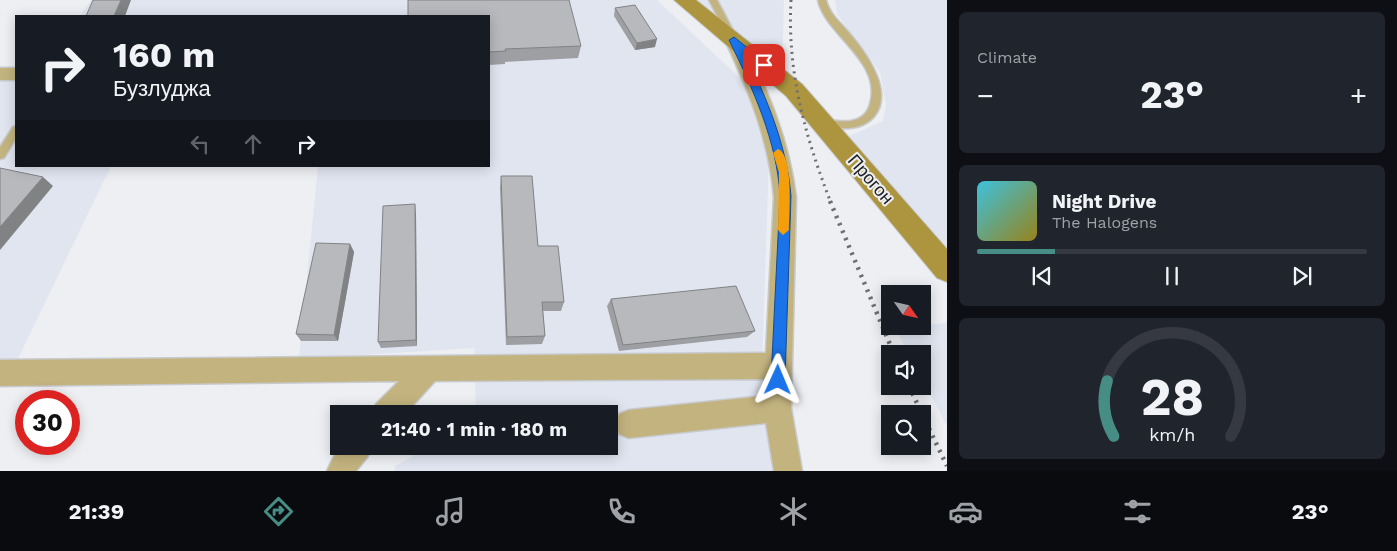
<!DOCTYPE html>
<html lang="en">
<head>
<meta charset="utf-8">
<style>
  :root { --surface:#171b24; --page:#20242c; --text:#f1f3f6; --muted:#9ea1a6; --line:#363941; --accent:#468d85 }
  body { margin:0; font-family:"Work Sans",sans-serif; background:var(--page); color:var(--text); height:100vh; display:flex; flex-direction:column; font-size:19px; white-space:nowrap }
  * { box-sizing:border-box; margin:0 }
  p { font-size:16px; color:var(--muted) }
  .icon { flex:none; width:28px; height:28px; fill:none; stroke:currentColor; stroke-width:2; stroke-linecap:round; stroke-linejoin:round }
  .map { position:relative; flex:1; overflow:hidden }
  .sheet { display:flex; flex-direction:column; gap:12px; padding:12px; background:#0d0f14; width:450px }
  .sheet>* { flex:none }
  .guide { position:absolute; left:15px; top:15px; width:475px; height:152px; border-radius:0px; box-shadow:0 2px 12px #0003; background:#171b24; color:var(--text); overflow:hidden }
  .needle { width:32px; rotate:124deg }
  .tools { position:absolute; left:881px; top:285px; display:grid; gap:10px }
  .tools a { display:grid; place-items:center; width:50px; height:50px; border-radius:0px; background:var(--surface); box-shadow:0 2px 12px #0003; font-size:25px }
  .speed { position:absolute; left:15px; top:390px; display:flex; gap:10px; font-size:25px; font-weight:700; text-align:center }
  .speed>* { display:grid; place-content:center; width:65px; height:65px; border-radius:50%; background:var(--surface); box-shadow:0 2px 12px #0003; line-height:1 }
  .speed .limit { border:8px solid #d22; background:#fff; color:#111 }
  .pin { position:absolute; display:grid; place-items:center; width:42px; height:42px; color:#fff; margin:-21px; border-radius:10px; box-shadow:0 2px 8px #0006 }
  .me { position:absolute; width:55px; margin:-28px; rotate:1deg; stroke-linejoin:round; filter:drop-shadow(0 0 4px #0008) }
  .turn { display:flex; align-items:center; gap:18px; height:105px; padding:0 15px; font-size:22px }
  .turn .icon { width:65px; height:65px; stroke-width:2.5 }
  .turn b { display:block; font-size:35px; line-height:42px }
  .lanes { display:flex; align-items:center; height:48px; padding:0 15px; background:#0003; justify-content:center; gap:25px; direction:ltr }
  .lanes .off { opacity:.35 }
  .big { font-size:38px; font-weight:700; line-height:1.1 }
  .sheet .widget { flex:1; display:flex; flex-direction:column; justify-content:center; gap:8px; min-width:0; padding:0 18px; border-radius:8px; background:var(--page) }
  .sheet .dial { align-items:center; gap:0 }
  .dial svg { height:130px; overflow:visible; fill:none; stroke:var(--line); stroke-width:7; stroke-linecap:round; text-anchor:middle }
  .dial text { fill:var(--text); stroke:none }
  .song { display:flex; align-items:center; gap:15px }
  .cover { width:60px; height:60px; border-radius:8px; background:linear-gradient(135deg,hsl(190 70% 55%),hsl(50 70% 35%)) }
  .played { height:5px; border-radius:2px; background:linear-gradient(90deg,var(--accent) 20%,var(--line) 20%) }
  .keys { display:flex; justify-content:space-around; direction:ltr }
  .heat { display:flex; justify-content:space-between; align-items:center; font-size:28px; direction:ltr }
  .trip { position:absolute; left:330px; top:405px; width:288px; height:50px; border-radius:0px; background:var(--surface); box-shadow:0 2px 12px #0003; font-weight:700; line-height:50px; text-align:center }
  .tab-bar { display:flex; height:80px; justify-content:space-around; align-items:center; background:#090b0e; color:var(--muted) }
  .tab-bar .icon { width:35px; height:35px }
  .tab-bar .on { color:var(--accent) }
  .tab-bar b { font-size:22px; color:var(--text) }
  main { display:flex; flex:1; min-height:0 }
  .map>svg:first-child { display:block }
</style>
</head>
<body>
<main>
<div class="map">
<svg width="947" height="471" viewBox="0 0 947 471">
  <rect width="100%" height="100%" fill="#edeff3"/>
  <g fill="#e0e5f0">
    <path d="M91,0H657L743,81L769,160L762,364L776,471H395V466L431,446H609V414H476L474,348L299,359L318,166H489V16H80Z"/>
    <path d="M694,0H784L782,67L728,28Z"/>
    <path d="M835,0H947V251L845,138L883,121L886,105L880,72L837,14Z"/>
    <path d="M0,74H16V166H111L11,373H0Z"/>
    <path d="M947,323V426L923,380L922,354H909L895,328Z"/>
  </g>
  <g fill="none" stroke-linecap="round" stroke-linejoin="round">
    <defs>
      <g id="lane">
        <path d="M709,0H717L736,36L735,38H729Z"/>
        <path d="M818,0H826C829,14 841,23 850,34C861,47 872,62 878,79C889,112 869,131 837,128C830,128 823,128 819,123L824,119C841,122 864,126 870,104C883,61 825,35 818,0Z"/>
        <path d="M16,126V138L4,158L0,159V147L13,127Z"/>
      </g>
      <g id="street">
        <path d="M734,34L740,36L743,40C768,91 789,140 796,197L791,408L802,471H774L766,423L629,438L619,434L615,424L619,414L629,410L764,396L765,379L435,381L405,414H372L376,404L399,381L0,386V360L766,353L774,197C769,141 749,91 725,40L728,36Z"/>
        <rect x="0" y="68" width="16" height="12"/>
        <path d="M339,446H372L368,456L356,471H327Z"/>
      </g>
      <path id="secondary" d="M674,0H696L802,84L947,249V282L937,278L786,96Z"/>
    </defs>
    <use href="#lane" stroke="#c8cacd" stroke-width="3"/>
    <use href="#street" stroke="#c8cacd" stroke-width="3"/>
    <use href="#secondary" stroke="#c8cacd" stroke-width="2"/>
    <use href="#lane" fill="#c3b37f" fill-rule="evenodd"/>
    <use href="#street" fill="#c3b37f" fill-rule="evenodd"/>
    <use href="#secondary" fill="#ad953f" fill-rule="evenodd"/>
    <path stroke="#6d6e70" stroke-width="3" stroke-dasharray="2 4.5" stroke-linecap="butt" d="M791,0C787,72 805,136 831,203"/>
    <g stroke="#6d6e70" stroke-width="4.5" stroke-dasharray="2.5 5.5" stroke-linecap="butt">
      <path d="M830,201L894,354"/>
      <path d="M909,386L922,414"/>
      <path d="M922,414L947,466"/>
    </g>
  </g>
  <g fill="#9d9fa3">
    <path d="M615,8L655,47L635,50L614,16Z"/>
    <path d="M489,16L581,46L578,58L505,62V64L489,65Z"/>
    <path d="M501,176L538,246L564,302L561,311H543L545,336L542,344L506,345L500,188Z"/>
    <path d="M416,213L417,346L381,348L378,342Z"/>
    <path d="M350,244L354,252L338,341H301L296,334Z"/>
    <path d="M611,299L755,331L747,337L619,351L607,306Z"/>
  </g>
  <g fill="#808284">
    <path d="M121,0H131L125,16H114Z"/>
    <path d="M657,39L655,47L635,50L637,43Z"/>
    <path d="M43,177L53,186L0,250V227Z"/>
    <path d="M415,204L416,213L417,346L416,340Z"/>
    <path d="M350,244L354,252L338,341L334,335Z"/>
  </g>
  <g fill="#b7b9bd" stroke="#808284">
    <path d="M93,0H121L114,16H86Z"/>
    <path d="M408,0H569L581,46L505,49L506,51L489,52V16H408Z"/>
    <path d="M635,5L657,39L637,43L615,8Z"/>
    <path d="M0,168L43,177L0,227Z"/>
    <path d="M501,176H532L538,246H558L564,302H542L545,336L507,337Z"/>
    <path d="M415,204L416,340L378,342L383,206Z"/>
    <path d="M316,243L350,244L334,335L296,334Z"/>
    <path d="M736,286L755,331L623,345L611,299Z"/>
  </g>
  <path fill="#1a73e8" stroke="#114b97" d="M734,37L769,65L761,67L745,54C767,98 787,147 791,196L785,380L783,385L778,387L773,385L771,380L780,196C777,141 753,89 729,40Z"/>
  <path fill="#f59e0b" d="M778,149C794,155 789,214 789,230L783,235L778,230L779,172L773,153Z"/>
  <g text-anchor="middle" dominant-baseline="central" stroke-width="4" stroke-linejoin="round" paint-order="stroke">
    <g font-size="18" fill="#1e1f20" stroke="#edeff3">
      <text transform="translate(871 179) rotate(49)">Прогон</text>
    </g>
  </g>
</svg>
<div class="tools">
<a><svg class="needle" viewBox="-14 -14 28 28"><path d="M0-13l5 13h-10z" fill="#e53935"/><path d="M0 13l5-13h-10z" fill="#9ea1a6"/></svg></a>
<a><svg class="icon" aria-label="sound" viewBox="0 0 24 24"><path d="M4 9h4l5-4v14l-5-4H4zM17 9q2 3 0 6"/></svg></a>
<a><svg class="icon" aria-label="search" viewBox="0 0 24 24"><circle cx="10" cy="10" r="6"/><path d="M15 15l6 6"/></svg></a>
</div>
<div class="speed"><div class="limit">30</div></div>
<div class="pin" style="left:764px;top:65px;background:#d93025"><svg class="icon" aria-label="arrive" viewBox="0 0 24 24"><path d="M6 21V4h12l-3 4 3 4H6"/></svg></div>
<svg class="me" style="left:778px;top:380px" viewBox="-20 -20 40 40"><path d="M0-17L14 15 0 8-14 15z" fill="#1a73e8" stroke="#fff" stroke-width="4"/></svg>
<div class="trip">21:40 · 1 min · 180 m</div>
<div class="guide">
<div class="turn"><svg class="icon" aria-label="right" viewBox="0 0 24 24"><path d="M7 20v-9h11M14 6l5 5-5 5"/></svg><div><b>160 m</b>Бузлуджа</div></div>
<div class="lanes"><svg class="icon off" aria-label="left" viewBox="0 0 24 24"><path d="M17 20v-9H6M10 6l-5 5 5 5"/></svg><svg class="icon off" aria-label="ahead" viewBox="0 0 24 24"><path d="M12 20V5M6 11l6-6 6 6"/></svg><svg class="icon" aria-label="right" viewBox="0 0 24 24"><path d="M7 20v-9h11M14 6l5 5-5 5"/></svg></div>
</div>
</div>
<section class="sheet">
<div class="widget"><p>Climate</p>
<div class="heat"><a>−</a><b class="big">23°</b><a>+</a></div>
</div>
<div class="widget">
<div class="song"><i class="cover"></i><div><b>Night Drive</b><p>The Halogens</p></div></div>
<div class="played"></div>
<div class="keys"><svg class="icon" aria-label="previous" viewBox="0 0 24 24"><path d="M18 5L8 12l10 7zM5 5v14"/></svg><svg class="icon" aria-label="pause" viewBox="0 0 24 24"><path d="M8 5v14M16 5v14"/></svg><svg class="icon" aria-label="next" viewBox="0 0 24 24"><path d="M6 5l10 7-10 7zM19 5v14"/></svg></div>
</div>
<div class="widget dial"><svg viewBox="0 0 100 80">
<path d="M14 69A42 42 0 1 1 86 69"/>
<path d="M14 69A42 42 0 0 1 10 35" stroke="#468d85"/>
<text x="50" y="56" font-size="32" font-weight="700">28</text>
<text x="50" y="72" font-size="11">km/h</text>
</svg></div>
</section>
</main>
<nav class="tab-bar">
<b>21:39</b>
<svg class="icon on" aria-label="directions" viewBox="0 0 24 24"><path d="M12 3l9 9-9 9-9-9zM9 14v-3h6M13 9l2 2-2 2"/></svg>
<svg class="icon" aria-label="music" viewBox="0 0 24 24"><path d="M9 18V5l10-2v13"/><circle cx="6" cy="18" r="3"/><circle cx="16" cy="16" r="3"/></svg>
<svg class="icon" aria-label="phone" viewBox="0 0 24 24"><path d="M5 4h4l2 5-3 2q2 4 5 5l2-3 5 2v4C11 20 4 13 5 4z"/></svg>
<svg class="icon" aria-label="climate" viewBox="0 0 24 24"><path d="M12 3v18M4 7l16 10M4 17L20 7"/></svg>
<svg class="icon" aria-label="car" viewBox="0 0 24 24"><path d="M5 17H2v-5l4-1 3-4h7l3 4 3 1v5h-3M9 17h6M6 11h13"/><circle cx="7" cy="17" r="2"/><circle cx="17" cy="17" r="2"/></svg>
<svg class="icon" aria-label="filters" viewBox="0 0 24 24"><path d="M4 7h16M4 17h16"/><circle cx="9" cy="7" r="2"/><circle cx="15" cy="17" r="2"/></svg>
<b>23°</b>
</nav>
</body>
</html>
